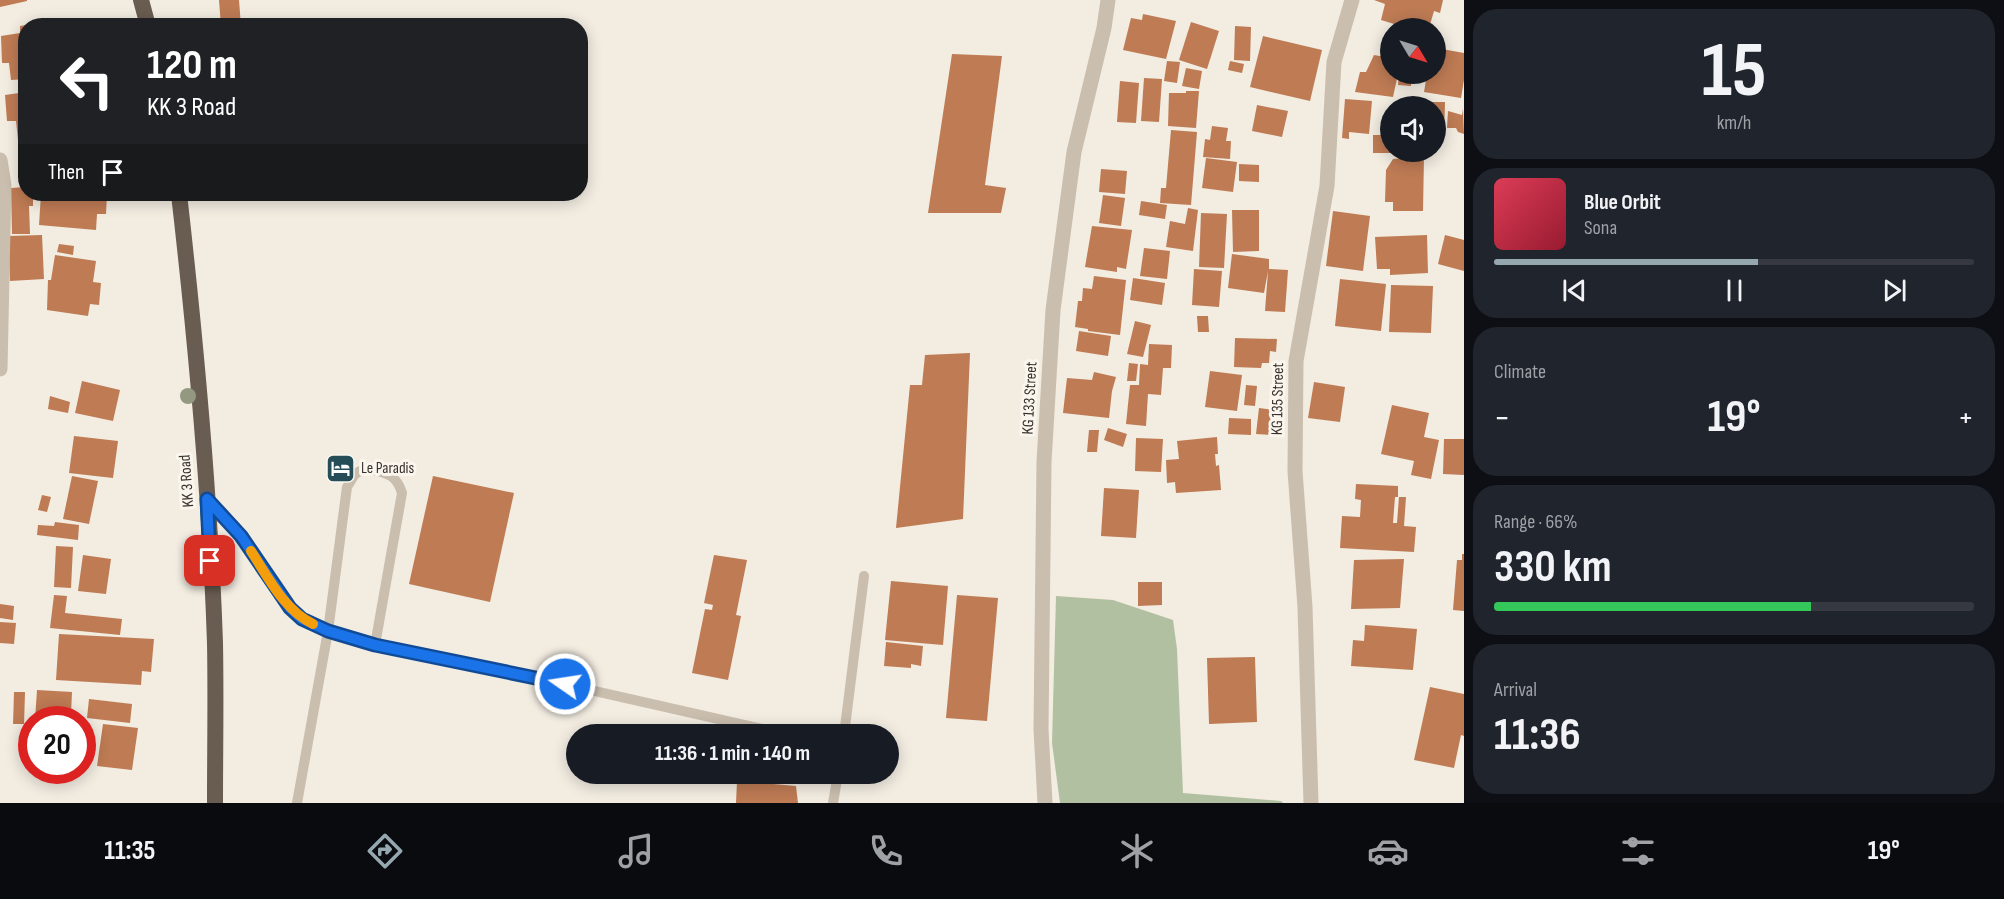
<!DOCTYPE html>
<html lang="en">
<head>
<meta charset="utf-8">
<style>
  :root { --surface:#171b24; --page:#20242c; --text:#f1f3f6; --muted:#9ea1a6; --line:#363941; --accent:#95a8af }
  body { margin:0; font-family:"Sofia Sans Condensed",sans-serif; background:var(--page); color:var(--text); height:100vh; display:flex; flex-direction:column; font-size:22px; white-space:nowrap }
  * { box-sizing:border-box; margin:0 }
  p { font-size:20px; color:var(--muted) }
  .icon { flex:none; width:33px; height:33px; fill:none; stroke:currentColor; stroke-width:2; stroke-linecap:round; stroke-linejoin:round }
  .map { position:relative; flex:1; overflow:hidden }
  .details { display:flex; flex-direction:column; gap:9px; padding:9px; background:#0d0f14; width:540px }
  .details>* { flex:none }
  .top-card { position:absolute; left:18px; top:18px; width:570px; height:183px; border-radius:24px; box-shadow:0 3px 15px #0003; background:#202124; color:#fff; overflow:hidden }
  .needle { width:39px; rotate:128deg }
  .controls { position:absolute; left:1380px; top:18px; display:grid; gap:12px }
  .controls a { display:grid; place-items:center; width:66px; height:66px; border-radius:50%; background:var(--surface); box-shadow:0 3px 15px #0003; font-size:30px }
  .speed { position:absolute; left:18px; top:706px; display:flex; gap:12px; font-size:30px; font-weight:700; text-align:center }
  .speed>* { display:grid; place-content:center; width:78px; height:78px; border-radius:50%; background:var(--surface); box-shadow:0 3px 15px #0003; line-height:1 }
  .speed .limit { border:9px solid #d22; background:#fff; color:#111 }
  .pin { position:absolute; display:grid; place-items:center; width:51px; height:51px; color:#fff; margin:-26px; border-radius:12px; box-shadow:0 3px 9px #0006 }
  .me { position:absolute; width:66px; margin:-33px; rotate:283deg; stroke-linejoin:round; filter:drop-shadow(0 0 4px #0008) }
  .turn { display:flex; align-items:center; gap:21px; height:126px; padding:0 30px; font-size:27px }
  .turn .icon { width:78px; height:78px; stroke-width:2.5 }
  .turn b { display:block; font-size:42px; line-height:51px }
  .then { display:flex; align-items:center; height:57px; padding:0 30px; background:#0003; gap:12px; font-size:22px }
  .big { font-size:45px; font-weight:700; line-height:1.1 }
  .details .widget { flex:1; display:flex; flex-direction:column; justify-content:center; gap:9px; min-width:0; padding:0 21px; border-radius:24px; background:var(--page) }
  .details .dial { align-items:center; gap:0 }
  .dial b { font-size:78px; line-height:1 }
  .song { display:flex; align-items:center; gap:18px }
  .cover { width:72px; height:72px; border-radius:9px; background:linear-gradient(135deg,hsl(350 70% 55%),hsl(350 70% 35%)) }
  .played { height:6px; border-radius:3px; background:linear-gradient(90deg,var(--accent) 55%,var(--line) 55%) }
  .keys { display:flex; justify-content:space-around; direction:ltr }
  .heat { display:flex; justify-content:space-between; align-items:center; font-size:33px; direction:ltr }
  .charge { height:9px; border-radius:4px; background:linear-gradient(90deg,#34c759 66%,var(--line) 0) }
  .trip { position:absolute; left:566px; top:724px; width:333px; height:60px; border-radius:30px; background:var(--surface); box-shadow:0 3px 15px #0003; font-weight:700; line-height:60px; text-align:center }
  .dock { display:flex; height:96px; justify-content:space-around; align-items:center; background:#090b0e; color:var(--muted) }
  .dock .icon { width:42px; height:42px }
  .dock .current { color:var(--accent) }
  .dock b { font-size:27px; color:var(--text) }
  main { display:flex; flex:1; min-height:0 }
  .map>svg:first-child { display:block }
</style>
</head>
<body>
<main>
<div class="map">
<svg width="1464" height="803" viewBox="0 0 1464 803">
  <rect width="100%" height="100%" fill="#f2ece1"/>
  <path fill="#b2c0a2" d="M1056,596L1113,600L1173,620L1177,649L1183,793L1281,801L1283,803H1060L1052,743Z"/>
  <g fill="#be7b54">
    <path d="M0,0H27V1L0,7Z"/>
    <path d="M219,0H239L241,26H221Z"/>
    <path d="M1374,0H1443L1440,13L1434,11L1429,28L1411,26V28H1393L1394,24L1381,20L1385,4Z"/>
    <path d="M1143,14L1176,21L1166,59L1123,50L1131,18L1142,20Z"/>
    <path d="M1191,22L1219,31L1207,69L1179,60Z"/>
    <path d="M26,25V79L11,80L9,63H2L1,36L20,33V26Z"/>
    <path d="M1235,26L1251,27L1250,61L1234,60Z"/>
    <path d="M1263,36L1322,50L1310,101L1250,87Z"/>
    <path d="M1436,48L1464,53V80L1461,98L1424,92L1427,74H1436Z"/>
    <path d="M952,54L1002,56L985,185L1006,188L1001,213H928Z"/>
    <path d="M1374,55L1390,58V74H1398L1393,97L1355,92L1360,72H1366Z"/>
    <path d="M1167,61L1180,62L1177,83L1164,81Z"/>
    <path d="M1230,61L1244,64L1242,73L1228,70Z"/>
    <path d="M1186,68L1202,71L1199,89L1182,86Z"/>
    <path d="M1399,74H1412L1411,86L1398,85Z"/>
    <path d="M1144,78L1162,79L1159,122L1141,121Z"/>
    <path d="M1120,81L1139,83L1136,123L1117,122Z"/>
    <path d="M1186,91H1199L1196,128L1168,126L1169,93H1186Z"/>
    <path d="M26,92V139L18,140L16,121H7L5,95Z"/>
    <path d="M1345,99L1372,101L1369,134L1349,132V139L1342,138Z"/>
    <path d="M1421,102H1445L1444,140H1436V106H1421Z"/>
    <path d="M1257,105L1288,111L1282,137L1252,131Z"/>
    <path d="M1463,109L1464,134L1458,132L1456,128H1447L1448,111L1462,115Z"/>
    <path d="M1212,126L1228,128L1226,141H1231L1230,159L1203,157L1205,139L1210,140Z"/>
    <path d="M1171,130L1197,132L1191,205L1160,203L1161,188H1166Z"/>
    <rect x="1373" y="135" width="17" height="18"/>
    <path d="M1424,156L1423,211H1393V202H1385L1386,170L1393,159Z"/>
    <path d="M1206,158L1237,162L1233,192L1202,188Z"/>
    <path d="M1239,164L1259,165V182L1239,181Z"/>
    <path d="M1101,169L1127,171L1125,194L1099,192Z"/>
    <path d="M26,187V194H33V206H29L30,234H12L11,188Z"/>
    <path d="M41,194H107L106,214H97L96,230L39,225Z"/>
    <path d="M1103,195L1125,198L1121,226L1099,223Z"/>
    <path d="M1141,201L1167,205L1165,219L1139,215Z"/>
    <path d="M1188,208L1198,210L1193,251L1166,247L1170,221L1185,224Z"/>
    <path d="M1232,210H1259V251L1233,252Z"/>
    <path d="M1333,211L1370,216L1363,271L1326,266Z"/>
    <path d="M1201,213L1227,214L1224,268L1199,267Z"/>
    <path d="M1092,226L1132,230L1126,269L1117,267V272L1085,267Z"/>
    <path d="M42,235L44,279L10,281L8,236Z"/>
    <path d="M1427,235L1428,273L1390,275V269H1377L1375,237Z"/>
    <path d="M1445,235L1464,240V271L1438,264Z"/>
    <path d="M59,244L74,246L73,255L57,252Z"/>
    <path d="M1144,248L1170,251L1167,279L1140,276Z"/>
    <path d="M1232,254L1269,259V269L1288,270L1285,312L1265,311L1268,271L1264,293L1228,288Z"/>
    <path d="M55,255L96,261L93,282L101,283L99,305L90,304L88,316L47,310L48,280H51Z"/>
    <path d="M1194,269L1222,271L1219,307L1192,305Z"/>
    <path d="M1094,276L1126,280L1120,335L1088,331V329L1075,327L1078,301H1082L1083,288L1092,289Z"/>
    <path d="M1133,278L1165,283L1162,305L1130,300Z"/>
    <path d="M1340,279L1386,284L1381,331L1335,326Z"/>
    <path d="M1391,285L1433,286L1431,333L1389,332Z"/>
    <path d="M1197,316H1208L1209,332H1198Z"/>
    <path d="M1135,321L1151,325L1143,357L1127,354Z"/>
    <path d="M1079,331L1111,336L1108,356L1076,351Z"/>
    <path d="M1235,338L1277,339L1276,352L1270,351L1269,363H1262L1261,368L1234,367Z"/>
    <path d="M1149,344L1172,345L1171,368H1163L1161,395L1148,394L1146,426L1126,424L1130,385H1139L1140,364L1148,365Z"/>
    <path d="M970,353L963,519L896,528L910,385H922L925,355Z"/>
    <path d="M1129,363L1138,364L1136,381H1127Z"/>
    <path d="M1210,371L1242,375L1237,411L1205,407Z"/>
    <path d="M1094,372L1116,377L1112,391L1109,418L1063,413L1067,378L1092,380Z"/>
    <path d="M82,381L120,390L113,421L75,413Z"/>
    <path d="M1314,382L1345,387L1340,422L1308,418Z"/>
    <path d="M1246,385L1257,386L1255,406L1244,405Z"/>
    <path d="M50,396L70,402L68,413L48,409Z"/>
    <path d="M1392,405L1429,413L1424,437L1439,440L1431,479L1411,475L1414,461L1381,454Z"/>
    <path d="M1259,408L1275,410L1272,435L1256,434Z"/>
    <path d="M1229,418L1251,419V435L1228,434Z"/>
    <path d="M1108,428L1127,434L1123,447L1104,440Z"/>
    <path d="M1089,430H1099L1097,452H1087Z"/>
    <path d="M74,436L118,441L113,478L69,473Z"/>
    <path d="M1217,437L1218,454H1215L1216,466L1219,465L1221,490L1176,493L1175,482L1167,483L1166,460L1179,459L1177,441Z"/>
    <path d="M1136,438L1163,439L1161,472L1135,471Z"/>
    <path d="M1444,439H1464V475L1443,474Z"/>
    <path d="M72,476L98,481L89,524L63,519Z"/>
    <path d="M433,476L514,493L490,602L409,584Z"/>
    <path d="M1356,484L1398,486V497H1395L1393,523H1397L1399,497H1406L1404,526L1416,527L1414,552L1340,548L1342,516L1360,517L1361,500L1355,499Z"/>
    <path d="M1104,488L1139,490L1136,538L1101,536Z"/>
    <path d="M42,495L51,497L47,512L38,510Z"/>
    <path d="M55,522L79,525L78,540L37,535L38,525L54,526Z"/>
    <path d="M56,546L73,547L71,588L54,587Z"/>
    <path d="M1462,554H1464V611L1453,610L1457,560H1462Z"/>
    <path d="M83,555L111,559L106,594L78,591Z"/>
    <path d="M714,555L747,560L736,615L741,616L728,680L692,673L705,609L712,610L713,605L704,603Z"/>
    <path d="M1404,559L1400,608L1351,609L1354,560Z"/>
    <path d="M891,581L948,586L943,645L885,640Z"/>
    <path d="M1138,582H1162V605L1138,606Z"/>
    <path d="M54,595L67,596L65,613L122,619L120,635L50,628Z"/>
    <path d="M957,595L998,598L987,721L946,718Z"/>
    <path d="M0,604L14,606L13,620L0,618Z"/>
    <path d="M0,622L16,623L14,644L0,643Z"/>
    <path d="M1365,625L1417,629L1413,670L1351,666L1353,640L1364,641Z"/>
    <path d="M59,634L154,639L151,672L142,671L141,685L56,680Z"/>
    <path d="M886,642L923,646L921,666L911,664V668L884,666Z"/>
    <path d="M1255,657L1257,722L1209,724L1207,658Z"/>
    <path d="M1430,687L1464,694V736L1461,735L1454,768L1414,760Z"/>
    <path d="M37,690L72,692L71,714H65V720H35Z"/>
    <path d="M14,692H25L24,724H13Z"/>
    <path d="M89,699L132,704L130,723L87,718Z"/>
    <path d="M103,724L138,728L132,770L97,766Z"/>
    <path d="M737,781L796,786L798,803H736Z"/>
  </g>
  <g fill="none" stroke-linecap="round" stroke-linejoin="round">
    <g stroke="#cabeae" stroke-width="10">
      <path d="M207,499L241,536L290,607L302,619L328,631L347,487L355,474L366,468C385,473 396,473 402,493L375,645"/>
      <path d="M844,735L864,576"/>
      <path d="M297,803L328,631L375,645L498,669L789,735"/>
      <path d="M833,803L838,774"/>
    </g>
    <g stroke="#cabeae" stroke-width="15">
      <path d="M0,160L4,185L0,369"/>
      <path d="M1045,803L1041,729L1044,462L1053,310L1074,152L1104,28L1108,0"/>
      <path d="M1311,803L1305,607L1295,471L1296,361L1327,186L1334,62L1352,0"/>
    </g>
    <g stroke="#695c50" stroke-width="16">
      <path d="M141,0L148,26"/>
      <path d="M179,194C196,343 210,493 215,643C216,697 215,750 215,803"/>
    </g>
  </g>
  <circle fill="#929980" cx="188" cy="396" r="8"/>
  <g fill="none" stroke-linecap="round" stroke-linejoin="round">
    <defs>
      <path id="route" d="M210,561L207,499L241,536L290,608L302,619L328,631L375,645L565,684"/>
    </defs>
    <use href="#route" stroke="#114b97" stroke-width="15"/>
    <use href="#route" stroke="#1a73e8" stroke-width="10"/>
    <path stroke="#f59e0b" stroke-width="10" d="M251,551C268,577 284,610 313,624"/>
  </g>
  <defs>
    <symbol id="hotel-square" viewBox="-11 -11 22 22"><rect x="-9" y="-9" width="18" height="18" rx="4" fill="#244d58" stroke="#faf6ee"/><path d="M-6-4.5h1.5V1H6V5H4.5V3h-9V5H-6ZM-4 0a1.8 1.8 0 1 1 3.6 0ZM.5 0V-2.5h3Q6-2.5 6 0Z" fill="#fff"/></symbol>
  </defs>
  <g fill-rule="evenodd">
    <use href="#hotel-square" x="324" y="452" width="33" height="33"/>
  </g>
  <g text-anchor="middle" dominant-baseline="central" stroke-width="6" stroke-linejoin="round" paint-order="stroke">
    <g font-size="16" fill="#39312c" stroke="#faf6ee">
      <text transform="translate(1030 398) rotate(-87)">KG 133 Street</text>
      <text transform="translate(1278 399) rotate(-89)">KG 135 Street</text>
      <text transform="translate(187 481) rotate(-94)">KK 3 Road</text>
    </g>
    <g font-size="16" fill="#39312c" stroke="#faf6ee" text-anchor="start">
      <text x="361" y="468">Le Paradis</text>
    </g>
  </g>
</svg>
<div class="controls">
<a><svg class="needle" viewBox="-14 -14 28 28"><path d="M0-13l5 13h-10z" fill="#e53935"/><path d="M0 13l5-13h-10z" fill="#9ea1a6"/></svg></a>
<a><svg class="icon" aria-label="sound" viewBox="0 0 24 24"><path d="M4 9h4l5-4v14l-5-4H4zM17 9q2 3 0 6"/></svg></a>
</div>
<div class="speed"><div class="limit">20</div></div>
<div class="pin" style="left:210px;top:561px;background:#d93025"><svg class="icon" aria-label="arrive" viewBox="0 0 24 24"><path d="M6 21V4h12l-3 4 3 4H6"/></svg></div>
<svg class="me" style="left:565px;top:684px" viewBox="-20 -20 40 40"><circle r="17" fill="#1a73e8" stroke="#fff" stroke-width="3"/><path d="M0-11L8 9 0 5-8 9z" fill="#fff"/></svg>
<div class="trip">11:36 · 1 min · 140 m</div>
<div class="top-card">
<div class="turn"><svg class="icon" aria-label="left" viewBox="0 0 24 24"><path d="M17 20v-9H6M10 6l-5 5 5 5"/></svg><div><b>120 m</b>KK 3 Road</div></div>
<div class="then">Then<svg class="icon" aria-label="arrive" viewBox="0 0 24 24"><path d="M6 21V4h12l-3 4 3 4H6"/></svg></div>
</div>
</div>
<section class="details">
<div class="widget dial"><b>15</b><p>km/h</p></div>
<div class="widget">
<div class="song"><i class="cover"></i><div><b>Blue Orbit</b><p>Sona</p></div></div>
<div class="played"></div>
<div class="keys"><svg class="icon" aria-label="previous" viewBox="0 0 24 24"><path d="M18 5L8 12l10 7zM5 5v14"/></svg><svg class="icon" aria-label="pause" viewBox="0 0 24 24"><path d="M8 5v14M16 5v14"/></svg><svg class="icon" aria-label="next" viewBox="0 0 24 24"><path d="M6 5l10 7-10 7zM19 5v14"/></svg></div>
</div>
<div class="widget"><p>Climate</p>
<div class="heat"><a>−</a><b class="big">19°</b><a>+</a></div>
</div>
<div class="widget"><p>Range · 66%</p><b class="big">330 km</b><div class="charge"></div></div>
<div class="widget"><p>Arrival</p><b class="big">11:36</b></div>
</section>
</main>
<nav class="dock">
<b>11:35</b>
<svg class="icon current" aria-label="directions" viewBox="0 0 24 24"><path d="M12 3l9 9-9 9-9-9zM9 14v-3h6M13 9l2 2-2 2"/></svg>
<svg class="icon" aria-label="music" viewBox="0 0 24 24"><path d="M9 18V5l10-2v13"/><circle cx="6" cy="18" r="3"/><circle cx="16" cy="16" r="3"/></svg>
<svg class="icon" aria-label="phone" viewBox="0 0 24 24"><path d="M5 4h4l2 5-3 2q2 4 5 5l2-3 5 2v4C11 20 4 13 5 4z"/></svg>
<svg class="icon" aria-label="climate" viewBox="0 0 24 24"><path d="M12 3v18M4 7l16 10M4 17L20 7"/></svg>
<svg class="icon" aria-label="car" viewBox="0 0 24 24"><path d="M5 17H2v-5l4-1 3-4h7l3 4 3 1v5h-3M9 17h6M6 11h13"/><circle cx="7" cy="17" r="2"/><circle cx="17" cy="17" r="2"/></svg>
<svg class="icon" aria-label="filters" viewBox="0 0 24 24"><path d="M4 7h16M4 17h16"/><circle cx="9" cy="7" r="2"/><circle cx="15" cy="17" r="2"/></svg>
<b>19°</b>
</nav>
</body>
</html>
